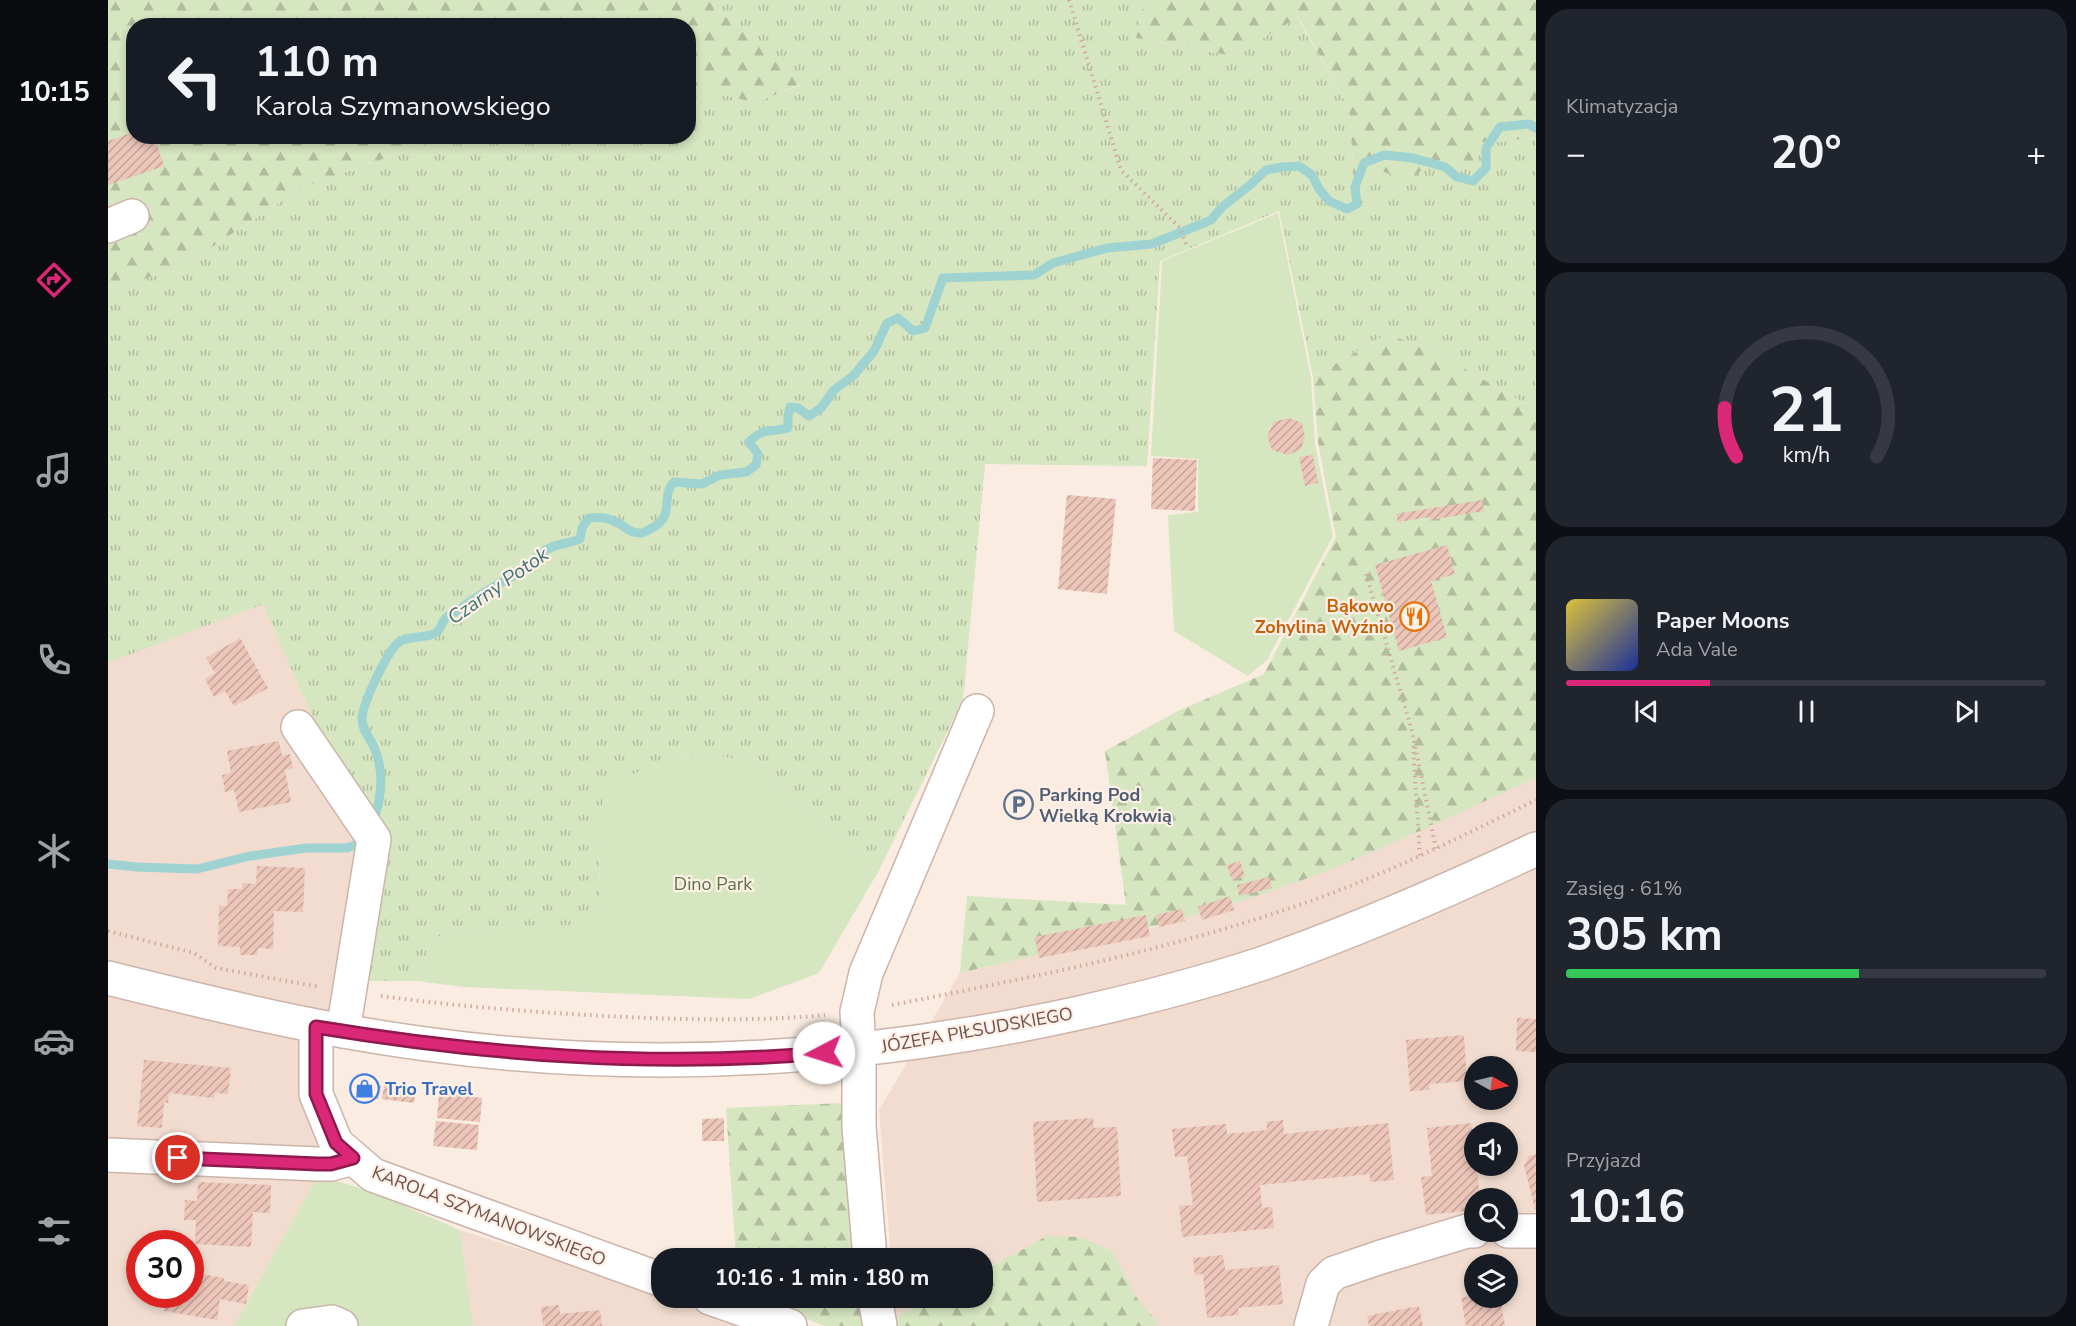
<!DOCTYPE html>
<html lang="pl">
<head>
<meta charset="utf-8">
<style>
  :root { --surface:#171b24; --page:#20242c; --text:#f1f3f6; --muted:#9ea1a6; --line:#363941; --accent:#db2777 }
  body { margin:0; font-family:"Nunito Sans",sans-serif; background:var(--page); color:var(--text); height:100vh; display:flex; flex-direction:column; font-size:22px; white-space:nowrap }
  * { box-sizing:border-box; margin:0 }
  p { font-size:20px; color:var(--muted) }
  .icon { flex:none; width:33px; height:33px; fill:none; stroke:currentColor; stroke-width:2; stroke-linecap:round; stroke-linejoin:round }
  .map { position:relative; flex:1; overflow:hidden }
  .sheet { display:flex; flex-direction:column; gap:9px; padding:9px; background:#0d0f14; width:540px }
  .sheet>* { flex:none }
  .top-card { position:absolute; left:18px; top:18px; width:570px; height:126px; border-radius:24px; box-shadow:0 3px 9px #0003; background:#171b24; color:var(--text); overflow:hidden }
  .needle { width:39px; rotate:98deg }
  .buttons { position:absolute; left:1356px; top:1056px; display:grid; gap:12px }
  .buttons a { display:grid; place-items:center; width:54px; height:54px; border-radius:50%; background:var(--surface); box-shadow:0 3px 9px #0003; font-size:30px }
  .speed { position:absolute; left:18px; top:1230px; display:flex; gap:12px; font-size:30px; font-weight:700; text-align:center }
  .speed>* { display:grid; place-content:center; width:78px; height:78px; border-radius:50%; background:var(--surface); box-shadow:0 3px 9px #0003; line-height:1 }
  .speed .limit { border:9px solid #d22; background:#fff; color:#111 }
  .pin { position:absolute; display:grid; place-items:center; width:51px; height:51px; color:#fff; margin:-26px; border:3px solid #fff; border-radius:50%; box-shadow:0 2px 6px #0007 }
  .me { position:absolute; width:66px; margin:-33px; rotate:265deg; stroke-linejoin:round; filter:drop-shadow(0 0 4px #0008) }
  .turn { display:flex; align-items:center; gap:21px; height:126px; padding:0 30px; font-size:27px }
  .turn .icon { width:78px; height:78px; stroke-width:2.5 }
  .turn b { display:block; font-size:42px; line-height:51px }
  .big { font-size:45px; font-weight:700; line-height:1.1 }
  .sheet .card { flex:1; display:flex; flex-direction:column; justify-content:center; gap:9px; min-width:0; padding:0 21px; border-radius:24px; background:var(--page) }
  .sheet .dial { align-items:center; gap:0 }
  .dial svg { height:156px; overflow:visible; fill:none; stroke:var(--line); stroke-width:7; stroke-linecap:round; text-anchor:middle }
  .dial text { fill:var(--text); stroke:none }
  .song { display:flex; align-items:center; gap:18px }
  .cover { width:72px; height:72px; border-radius:9px; background:linear-gradient(135deg,hsl(50 70% 55%),hsl(230 70% 35%)) }
  .played { height:6px; border-radius:3px; background:linear-gradient(90deg,var(--accent) 30%,var(--line) 30%) }
  .keys { display:flex; justify-content:space-around; direction:ltr }
  .heat { display:flex; justify-content:space-between; align-items:center; font-size:33px; direction:ltr }
  .charge { height:9px; border-radius:4px; background:linear-gradient(90deg,#34c759 61%,var(--line) 0) }
  .trip { position:absolute; left:543px; top:1248px; width:342px; height:60px; border-radius:24px; background:var(--surface); box-shadow:0 3px 9px #0003; font-weight:700; line-height:60px; text-align:center }
  main { display:flex; flex:1; min-height:0 }
  .dock { display:flex; flex-direction:column; width:108px; justify-content:space-around; align-items:center; background:#090b0e; color:var(--muted) }
  .dock .icon { width:42px; height:42px }
  .dock .selected { color:var(--accent) }
  .dock b { font-size:27px; color:var(--text) }
  .map>svg:first-child { display:block }
</style>
</head>
<body>
<main>
<nav class="dock">
<b>10:15</b>
<svg class="icon selected" aria-label="directions" viewBox="0 0 24 24"><path d="M12 3l9 9-9 9-9-9zM9 14v-3h6M13 9l2 2-2 2"/></svg>
<svg class="icon" aria-label="music" viewBox="0 0 24 24"><path d="M9 18V5l10-2v13"/><circle cx="6" cy="18" r="3"/><circle cx="16" cy="16" r="3"/></svg>
<svg class="icon" aria-label="phone" viewBox="0 0 24 24"><path d="M5 4h4l2 5-3 2q2 4 5 5l2-3 5 2v4C11 20 4 13 5 4z"/></svg>
<svg class="icon" aria-label="climate" viewBox="0 0 24 24"><path d="M12 3v18M4 7l16 10M4 17L20 7"/></svg>
<svg class="icon" aria-label="car" viewBox="0 0 24 24"><path d="M5 17H2v-5l4-1 3-4h7l3 4 3 1v5h-3M9 17h6M6 11h13"/><circle cx="7" cy="17" r="2"/><circle cx="17" cy="17" r="2"/></svg>
<svg class="icon" aria-label="filters" viewBox="0 0 24 24"><path d="M4 7h16M4 17h16"/><circle cx="9" cy="7" r="2"/><circle cx="15" cy="17" r="2"/></svg>
</nav>
<div class="map">
<svg width="1428" height="1326" viewBox="0 0 1428 1326">
  <defs>
    <pattern id="grass-tufts" width="24" height="20" patternUnits="userSpaceOnUse" patternTransform="scale(1.5)"><rect width="24" height="20" fill="#d6e6c0"/><path d="M3 7l-1-3M5 7V3M7 7l1-3M15 17l-1-3M17 17v-4M19 17l1-3" fill="none" stroke="#b2bd9e"/></pattern>
    <pattern id="forest-firs" width="22" height="20" patternUnits="userSpaceOnUse" patternTransform="scale(1.5)"><rect width="22" height="20" fill="#d6e6c0"/><path d="M5 1l3.5 6h-7zM16 11l3.5 6h-7z" fill="#b2bd9e"/></pattern>
    <pattern id="building-hatch" width="6" height="6" patternUnits="userSpaceOnUse" patternTransform="scale(1.5)"><rect width="6" height="6" fill="#edc6ba"/><path d="M-1 1l2-2M0 6l6-6M5 7l2-2" fill="none" stroke="#c4a399"/></pattern>
  </defs>
  <rect width="100%" height="100%" fill="#faece0"/>
  <g fill="#f1dccf" fill-rule="evenodd">
    <path d="M155,603L253,827L239,981L209,1138V1177L126,1326H0V663ZM32,1244H82V1294H32Z"/>
    <path d="M1428,778V1326H1048V1320L1030,1300L1004,1251L939,1236L875,1271L874,1258H783L771,1110L852,973L1047,927L1169,889L1259,853ZM1366,1066H1400V1100H1366ZM1366,1132H1400V1166H1366ZM1366,1198H1400V1232H1366ZM1366,1264H1400V1298H1366Z"/>
    <path d="M352,1230L553,1294L554,1298H568L645,1326H365Z"/>
    <path d="M786,1298H825L787,1318Z"/>
  </g>
  <path fill="url(#grass-tufts)" d="M600,0H1036L1028,38L1125,56L1189,17L1241,108L1246,177L1262,167L1311,183V172L1332,160L1350,167L1369,158L1373,142C1392,144 1409,138 1428,138V410L1326,351L1279,334L1205,377L1171,211L1052,261L1039,466L877,464L855,700L770,872L709,816L676,797L652,760L570,754L503,785L488,818L493,899L487,926H408L325,937L308,981H239L253,827L155,604L0,663V294L84,260L195,187L338,137L580,136L581,86L648,102L692,85Z"/>
  <g fill="url(#forest-firs)">
    <path d="M0,0H600L692,84L648,103L581,86L580,26H26V136L338,137L195,187L84,260L0,294Z"/>
    <path d="M1036,0H1428V138C1409,138 1392,144 1373,142L1366,169L1350,167L1332,160L1311,172V184L1262,167L1246,177L1241,108L1190,17L1125,56L1028,38Z"/>
    <path d="M1279,334L1326,351L1428,410V778C1342,816 1257,859 1169,889C1065,925 958,948 852,973L859,896L1018,905L997,751L1070,711L1156,674L1228,537L1210,442L1205,377Z"/>
    <path d="M736,1103L761,1258H628L618,1108Z"/>
    <path d="M939,1236L972,1237L1004,1251L1030,1300L1048,1320V1326H790L787,1318L825,1298H874L875,1271Z"/>
    <path d="M642,1298H767L766,1326H717Z"/>
  </g>
  <g fill="#d6e6c0">
    <path d="M1170,213L1203,378L1207,444L1225,536L1159,660L1140,676L1066,631L1060,515L1090,512V459L1043,456L1054,261Z"/>
    <path d="M570,754L652,760L676,797L709,816L770,872L711,973L641,999L357,987L308,981L325,937L408,926L487,925L493,899L488,818L503,784Z"/>
    <path d="M209,1177C253,1183 310,1213 352,1230L365,1326H126Z"/>
  </g>
  <g fill="none" stroke-linecap="round" stroke-linejoin="round">
    <g stroke="#9ed3d2" stroke-width="9">
      <path d="M265,822C274,797 277,772 266,747C262,738 254,730 254,719C254,704 280,650 291,642C303,634 320,640 330,631C333,628 334,622 337,619C340,615 347,612 352,609C370,595 390,584 410,573C420,567 428,557 438,550C449,543 461,544 472,539L474,528L481,518C489,517 500,518 508,522C518,526 521,534 534,533C538,532 542,529 546,527C567,515 552,497 566,482L594,484L612,475L638,472L648,465L650,454L641,442C659,425 661,434 680,428V416L682,407L690,408L701,416L713,408L726,390L746,375L766,351L779,323L790,318L805,331L817,328L835,278L926,275L945,263L999,248L1044,244L1103,220L1114,207L1142,185L1158,170L1175,167L1191,166L1204,175L1211,189L1221,201L1239,209L1249,204L1247,187L1256,163L1276,155L1305,158L1337,167L1349,177L1365,181L1378,168V148L1392,127L1421,124L1428,128"/>
      <path d="M0,864L29,867L89,869L142,856L198,848H239L258,841"/>
    </g>
  </g>
  <g fill="url(#building-hatch)">
    <path d="M26,132V136H46L56,166L0,185V141Z"/>
    <path d="M1180,418L1194,423L1197,436L1193,449L1180,455L1164,450L1159,436L1166,422Z"/>
    <path d="M1205,455L1210,483L1197,486L1191,457Z"/>
    <path d="M1045,458L1089,460L1087,511L1043,509Z"/>
    <path d="M959,495L1008,499L999,594L950,589Z"/>
    <path d="M1374,500L1376,511L1322,520V517L1290,522L1288,514Z"/>
    <path d="M1339,545L1347,574L1323,581L1339,637L1291,651L1267,565Z"/>
    <path d="M132,638L160,688L126,706L117,691L106,697L97,679L107,673L98,658Z"/>
    <path d="M171,741L174,756L182,754L185,768L177,770L183,802L131,812L126,790L117,792L114,775L123,773L119,751Z"/>
    <path d="M1132,861L1137,876L1124,880L1119,865Z"/>
    <path d="M149,866L197,868L195,912L166,911L165,949L150,948L149,955H132V947L110,946L111,906H119L120,889H134V883L148,884Z"/>
    <path d="M1161,877L1164,888L1131,896L1129,885Z"/>
    <path d="M1122,896L1126,910L1094,920L1090,907Z"/>
    <path d="M1074,909L1077,921L1051,927L1048,915Z"/>
    <path d="M1038,915L1042,936L931,958L927,937Z"/>
    <path d="M1409,1018L1428,1019V1052L1408,1051Z"/>
    <path d="M1356,1035L1359,1081L1321,1084L1322,1090L1302,1091L1298,1040Z"/>
    <path d="M36,1060L123,1068L120,1094L107,1093L106,1098L61,1093L60,1103L56,1102L54,1128L29,1126Z"/>
    <path d="M246,1082L273,1086L270,1099L245,1095Z"/>
    <path d="M276,1086L307,1091L306,1103L274,1099Z"/>
    <path d="M331,1093L374,1098L372,1122L329,1118Z"/>
    <path d="M616,1118V1141H594V1119Z"/>
    <path d="M985,1118L986,1128L1009,1127L1013,1196L929,1202L925,1122Z"/>
    <path d="M1175,1120L1176,1134L1280,1123L1286,1180L1262,1182V1174L1152,1185L1154,1208L1164,1207L1166,1228L1074,1237L1071,1206L1085,1205L1079,1156L1067,1157L1064,1129L1118,1124L1119,1134L1159,1130L1158,1122Z"/>
    <path d="M328,1121L371,1125L369,1150L325,1146Z"/>
    <path d="M1363,1123L1372,1198H1366V1210L1318,1215L1313,1177L1324,1176L1319,1128Z"/>
    <path d="M1428,1154V1209H1427L1416,1165L1421,1156Z"/>
    <path d="M90,1182L163,1185L162,1213L145,1212L143,1247L87,1244L88,1220H76L77,1200L89,1201Z"/>
    <path d="M1115,1255L1117,1270L1171,1265L1175,1304L1130,1308L1131,1315L1099,1318L1095,1274L1087,1275L1085,1258Z"/>
    <path d="M82,1272L116,1278V1281L141,1285L138,1304L112,1299L109,1320L56,1311L59,1294H82Z"/>
    <path d="M1366,1295V1298H1392L1397,1326H1358L1353,1298Z"/>
    <path d="M451,1305L452,1314L492,1310L494,1326H435L433,1307Z"/>
    <path d="M1311,1306L1315,1326H1261L1259,1316Z"/>
  </g>
  <g fill="none" stroke-linecap="round" stroke-linejoin="round">
    <defs>
      <g id="minor">
        <path d="M0,226L24,216"/>
        <path d="M190,727L266,839L235,1031"/>
        <path d="M0,978C105,1004 210,1030 318,1044C535,1074 757,1060 971,1013C1033,999 1095,983 1156,963C1249,930 1339,891 1428,849"/>
        <path d="M208,1027V1094L228,1143L265,1175L554,1280"/>
        <path d="M0,1155L209,1164H223L245,1158"/>
        <path d="M1400,1231H1428"/>
        <path d="M762,1258L751,1127V1050L749,1012L758,973L869,711"/>
        <path d="M602,1298L682,1326"/>
        <path d="M767,1298L772,1326"/>
        <path d="M195,1326L224,1322L233,1326"/>
        <path d="M1203,1326L1215,1284L1226,1273L1273,1257L1359,1231H1366"/>
      </g>
    </defs>
    <use href="#minor" stroke="#ccb4ab" stroke-width="36"/>
    <g stroke="#d2a99e" stroke-width="4" stroke-dasharray="1.5 4.5" stroke-linecap="butt">
      <path d="M961,0L1013,170L1072,228L1079,247"/>
      <path d="M1258,574L1304,731L1328,849"/>
      <path d="M1305,746L1312,857"/>
      <path d="M0,931L86,953L108,968L212,987"/>
      <path d="M273,996C354,1007 436,1013 517,1017C584,1020 650,1021 717,1015"/>
      <path d="M784,1005C921,978 1058,951 1191,905C1273,877 1350,838 1428,800"/>
    </g>
    <use href="#minor" stroke="#fff" stroke-width="33"/>
  </g>
  <g fill="none" stroke-linecap="round" stroke-linejoin="round">
    <defs>
      <path id="route" d="M70,1158L209,1164H223L245,1158L228,1143L208,1094V1027C378,1055 544,1068 716,1053"/>
    </defs>
    <use href="#route" stroke="#8e194d" stroke-width="15"/>
    <use href="#route" stroke="#db2777" stroke-width="10"/>
  </g>
  <defs>
    <symbol id="restaurant-ring" viewBox="-11 -11 22 22"><circle r="9.5" fill="#fef0e6" stroke="#e8710a" stroke-width="1.5"/><path d="M-5-6h1v4h1v-4h1v4h1v-4h1v5L-1.5 .5V6h-2V.5L-5-1ZM5-6V6H3V1.5H1.5Q1.5-4 5-6Z" fill="#e8710a"/></symbol>
    <symbol id="parking-ring" viewBox="-11 -11 22 22"><circle r="9.5" fill="#fef0e6" stroke="#5c6f8a" stroke-width="1.5"/><path d="M-3.5-5.5H1a3.5 3.5 0 0 1 0 7H-1V5.5H-3.5ZM-1-3.4V-.6H.8a1.4 1.4 0 0 0 0-2.8Z" fill="#5c6f8a"/></symbol>
    <symbol id="shop-ring" viewBox="-11 -11 22 22"><circle r="9.5" fill="#fef0e6" stroke="#3f7fe0" stroke-width="1.5"/><path d="M-5-2.5h2.3a2.7 3.5 0 0 1 5.4 0H5L5.5 6h-11ZM-1.5-2.5h3a1.5 2.3 0 0 0-3 0Z" fill="#3f7fe0"/></symbol>
  </defs>
  <g fill-rule="evenodd">
    <use href="#restaurant-ring" x="1290" y="600" width="33" height="33"/>
    <use href="#parking-ring" x="894" y="788" width="33" height="33"/>
    <use href="#shop-ring" x="240" y="1072" width="33" height="33"/>
  </g>
  <g text-anchor="middle" dominant-baseline="central" stroke-width="4.5" stroke-linejoin="round" paint-order="stroke">
    <g font-size="18" font-weight="bold" fill="#c56008" stroke="#fef0e6" text-anchor="end">
      <text x="1286" y="606">Bąkowo<tspan x="1286" dy="21">Zohylina Wyźnio</tspan></text>
    </g>
    <g font-size="18" font-weight="bold" fill="#4e5e75" stroke="#fef0e6" text-anchor="start">
      <text x="931" y="795">Parking Pod<tspan x="931" dy="21">Wielką Krokwią</tspan></text>
    </g>
    <g font-size="18" fill="#5a7442" stroke="#fef0e6">
      <text x="605" y="884">Dino Park</text>
    </g>
    <g font-size="18" fill="#6f504a" stroke="#fef0e6">
      <text transform="translate(869 1030) rotate(-10)">JÓZEFA PIŁSUDSKIEGO</text>
      <text transform="translate(381 1216) rotate(21)">KAROLA SZYMANOWSKIEGO</text>
    </g>
    <g font-size="18" font-weight="bold" fill="#366cbe" stroke="#fef0e6" text-anchor="start">
      <text x="277" y="1089">Trio Travel</text>
    </g>
    <g font-size="20" font-style="italic" fill="#3f7474" stroke="#fef0e6">
      <text transform="translate(390 586) rotate(-35)">Czarny Potok</text>
    </g>
  </g>
</svg>
<div class="buttons">
<a><svg class="needle" viewBox="-14 -14 28 28"><path d="M0-13l5 13h-10z" fill="#e53935"/><path d="M0 13l5-13h-10z" fill="#9ea1a6"/></svg></a>
<a><svg class="icon" aria-label="sound" viewBox="0 0 24 24"><path d="M4 9h4l5-4v14l-5-4H4zM17 9q2 3 0 6"/></svg></a>
<a><svg class="icon" aria-label="search" viewBox="0 0 24 24"><circle cx="10" cy="10" r="6"/><path d="M15 15l6 6"/></svg></a>
<a><svg class="icon" aria-label="layers" viewBox="0 0 24 24"><path d="M12 4l9 5-9 5-9-5zM3 14l9 5 9-5"/></svg></a>
</div>
<div class="speed"><div class="limit">30</div></div>
<div class="pin" style="left:70px;top:1158px;background:#d93025"><svg class="icon" aria-label="arrive" viewBox="0 0 24 24"><path d="M6 21V4h12l-3 4 3 4H6"/></svg></div>
<svg class="me" style="left:716px;top:1053px" viewBox="-20 -20 40 40"><circle r="19" fill="#fff"/><path d="M0-13L10 11 0 6-10 11z" fill="#db2777"/></svg>
<div class="trip">10:16 · 1 min · 180 m</div>
<div class="top-card">
<div class="turn"><svg class="icon" aria-label="left" viewBox="0 0 24 24"><path d="M17 20v-9H6M10 6l-5 5 5 5"/></svg><div><b>110 m</b>Karola Szymanowskiego</div></div>
</div>
</div>
<section class="sheet">
<div class="card"><p>Klimatyzacja</p>
<div class="heat"><a>−</a><b class="big">20°</b><a>+</a></div>
</div>
<div class="card dial"><svg viewBox="0 0 100 80">
<path d="M14 69A42 42 0 1 1 86 69"/>
<path d="M14 69A42 42 0 0 1 8 44" stroke="#db2777"/>
<text x="50" y="56" font-size="32" font-weight="700">21</text>
<text x="50" y="72" font-size="11">km/h</text>
</svg></div>
<div class="card">
<div class="song"><i class="cover"></i><div><b>Paper Moons</b><p>Ada Vale</p></div></div>
<div class="played"></div>
<div class="keys"><svg class="icon" aria-label="previous" viewBox="0 0 24 24"><path d="M18 5L8 12l10 7zM5 5v14"/></svg><svg class="icon" aria-label="pause" viewBox="0 0 24 24"><path d="M8 5v14M16 5v14"/></svg><svg class="icon" aria-label="next" viewBox="0 0 24 24"><path d="M6 5l10 7-10 7zM19 5v14"/></svg></div>
</div>
<div class="card"><p>Zasięg · 61%</p><b class="big">305 km</b><div class="charge"></div></div>
<div class="card"><p>Przyjazd</p><b class="big">10:16</b></div>
</section>
</main>
</body>
</html>
